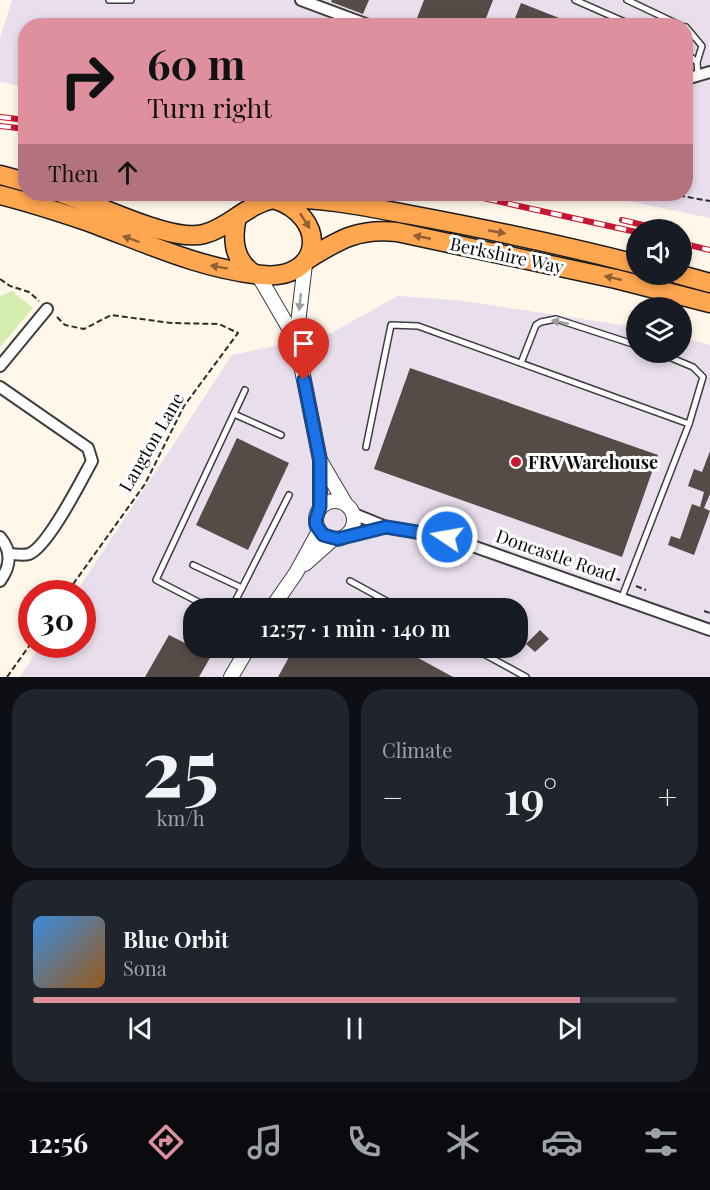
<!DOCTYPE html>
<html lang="en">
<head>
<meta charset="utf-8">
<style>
  :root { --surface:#171b24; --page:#20242c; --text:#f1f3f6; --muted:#9ea1a6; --line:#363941; --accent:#df909e }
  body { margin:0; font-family:"Playfair Display",serif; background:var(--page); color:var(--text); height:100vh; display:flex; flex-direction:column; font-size:22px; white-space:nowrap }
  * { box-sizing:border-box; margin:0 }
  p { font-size:20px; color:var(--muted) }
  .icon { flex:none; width:33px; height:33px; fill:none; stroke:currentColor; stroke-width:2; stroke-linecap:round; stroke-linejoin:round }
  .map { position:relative; height:677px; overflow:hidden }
  .drawer { display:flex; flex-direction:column; gap:12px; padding:12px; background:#0d0f14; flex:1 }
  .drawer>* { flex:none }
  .hud { position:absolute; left:18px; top:18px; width:675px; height:183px; border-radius:24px; box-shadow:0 3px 9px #0003; background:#df909e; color:#111; overflow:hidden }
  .tools { position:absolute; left:626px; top:219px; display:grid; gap:12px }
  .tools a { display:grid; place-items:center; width:66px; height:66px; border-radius:50%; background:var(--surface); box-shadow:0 3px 9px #0003; font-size:30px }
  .speed { position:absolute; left:18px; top:580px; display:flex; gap:12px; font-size:30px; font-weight:700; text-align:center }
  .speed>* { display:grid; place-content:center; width:78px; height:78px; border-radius:50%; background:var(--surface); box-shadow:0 3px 9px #0003; line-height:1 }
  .speed .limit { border:9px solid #d22; background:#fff; color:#111 }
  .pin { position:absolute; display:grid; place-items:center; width:51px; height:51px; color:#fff; margin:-62px -26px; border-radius:50% 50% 50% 0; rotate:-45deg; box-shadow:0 0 6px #0007 }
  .pin .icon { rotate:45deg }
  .me { position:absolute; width:66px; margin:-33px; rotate:282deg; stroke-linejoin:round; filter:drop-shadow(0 0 4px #0008) }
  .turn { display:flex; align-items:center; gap:21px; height:126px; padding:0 30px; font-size:27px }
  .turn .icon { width:78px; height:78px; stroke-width:2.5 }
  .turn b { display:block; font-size:42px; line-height:51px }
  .then { display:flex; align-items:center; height:57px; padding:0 30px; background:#0003; gap:12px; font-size:22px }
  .big { font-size:45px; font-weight:600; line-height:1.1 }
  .drawer .card { flex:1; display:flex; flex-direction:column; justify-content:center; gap:9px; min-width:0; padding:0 21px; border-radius:24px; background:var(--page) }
  .drawer .dial { align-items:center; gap:0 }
  .dial b { font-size:78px; line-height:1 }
  .song { display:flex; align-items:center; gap:18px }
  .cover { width:72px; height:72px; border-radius:9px; background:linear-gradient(135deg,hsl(210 70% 55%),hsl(30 70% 35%)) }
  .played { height:6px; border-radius:3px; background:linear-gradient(90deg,var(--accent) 85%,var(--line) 85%) }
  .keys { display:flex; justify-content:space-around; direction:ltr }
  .heat { display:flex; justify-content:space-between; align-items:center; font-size:33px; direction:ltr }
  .drawer .tiles { flex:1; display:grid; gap:12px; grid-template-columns:1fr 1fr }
  .card:last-child { grid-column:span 2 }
  .trip { position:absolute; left:183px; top:598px; width:345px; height:60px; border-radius:24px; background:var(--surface); box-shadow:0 3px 9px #0003; font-weight:600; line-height:60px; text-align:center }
  .menu { display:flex; height:96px; justify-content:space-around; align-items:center; background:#090b0e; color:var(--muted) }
  .menu .icon { width:42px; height:42px }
  .menu .current { color:var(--accent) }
  .menu b { font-size:27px; color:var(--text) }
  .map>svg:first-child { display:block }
</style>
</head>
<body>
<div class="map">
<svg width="710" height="677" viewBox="0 0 710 677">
  <rect width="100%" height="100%" fill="#fff8ea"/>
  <g fill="#e9deec" fill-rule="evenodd">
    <path d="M12,0H710V218L594,194H686V26H26L25,87L0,82V38Z"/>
    <path d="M398,296L456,300L636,327V352H681V337L710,345V677H20L41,645H82V594H75L232,355L329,334ZM194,609H518V648H194Z"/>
  </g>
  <path fill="#d6edb0" d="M12,291L33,308L0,347V296Z"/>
  <g fill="#554b47">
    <path d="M332,0H369L363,14L331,2Z"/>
    <path d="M424,0H493L483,26H414Z"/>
    <path d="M521,3L577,25V26H512Z"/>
    <path d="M410,368L658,455L622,557L374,469Z"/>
    <path d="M237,438L289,463L248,550L196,525Z"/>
    <path d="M710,451V494L704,508L710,511L694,555L668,545L671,536L680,539L692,504L700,507L704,492L688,486L694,469L702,472Z"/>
    <path d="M540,630L549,639L535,652L526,644Z"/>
    <path d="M169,635L211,656L199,677H145Z"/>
    <path d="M294,648H400L453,677H278Z"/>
  </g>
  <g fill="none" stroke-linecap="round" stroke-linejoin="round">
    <defs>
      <g id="service">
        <path d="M109,0H131"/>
        <path d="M575,0L634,26"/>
        <path d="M627,0L682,26"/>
        <path d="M686,27L702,46L697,62"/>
        <path d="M686,53L697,62L698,75"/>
        <path d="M521,363L536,325L541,322L556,319L636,345"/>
        <path d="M234,414L281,435"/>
        <path d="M366,447L391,325L418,326L689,424"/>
        <path d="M193,565L242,588L289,495"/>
        <path d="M350,581L401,609"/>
        <path d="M622,597L689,424L703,377L693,367L657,352"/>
        <path d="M212,609L156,580L245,390"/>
        <path d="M231,609L242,588"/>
        <path d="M473,648L526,677"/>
      </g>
      <g id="minor">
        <path d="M301,0L371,26"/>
        <path d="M686,79L710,72"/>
        <path d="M0,366L47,309"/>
        <path d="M0,387L88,448L92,461C81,481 48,547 29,554C23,556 15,554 10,554"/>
        <path d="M354,514L386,527"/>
        <path d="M347,535L386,527L447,537L710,630"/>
        <path d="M0,537C12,551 11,566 0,581"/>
      </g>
      <g id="tertiary">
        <path d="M305,264L296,340L320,460V507"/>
        <path d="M258,275L296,340"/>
        <path d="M321,462L345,503"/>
        <circle cx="335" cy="520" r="19"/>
        <path d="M305,564L333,539"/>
        <path d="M271,609L296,573L319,531"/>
        <path d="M231,677L248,648"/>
      </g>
      <g id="trunk">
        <path d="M0,175L26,182"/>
        <path d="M0,195C28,202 56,211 83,220C142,241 199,269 262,275C324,281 329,216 273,199C246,205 230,227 204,234C171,243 98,204 63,194"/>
        <path d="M278,199C323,197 367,207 411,215C486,229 562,245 636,264"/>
        <path d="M237,217C232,238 233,260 253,273"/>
        <path d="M308,259C340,239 359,228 397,232L616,279L710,303"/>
        <path d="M677,274L710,283"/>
      </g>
    </defs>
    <use href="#service" stroke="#3e3e3e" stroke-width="8"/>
    <use href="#minor" stroke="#3e3e3e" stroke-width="14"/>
    <use href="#tertiary" stroke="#3e3e3e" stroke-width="16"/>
    <use href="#trunk" stroke="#1c1c1c" stroke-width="21"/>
    <g stroke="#2d2d2d" stroke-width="2" stroke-dasharray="6 3" stroke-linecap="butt">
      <path d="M670,194L710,201"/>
      <path d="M0,279L10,286L29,292L39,301"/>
      <path d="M57,317L65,325L84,329L111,315L171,323L219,324L238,333L184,406L145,484L66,594"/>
      <path d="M608,576L620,580"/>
      <path d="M636,586L646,590"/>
      <path d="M704,611L710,613"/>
      <path d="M7,677L32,642"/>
    </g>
    <use href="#service" stroke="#fff" stroke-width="5"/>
    <use href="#minor" stroke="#fff" stroke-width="10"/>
    <use href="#tertiary" stroke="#fff" stroke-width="14"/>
    <use href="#trunk" stroke="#ffa651" stroke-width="18"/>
    <defs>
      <g id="rail">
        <path d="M0,117L26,120"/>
        <path d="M0,126L26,129"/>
        <path d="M465,194L636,232"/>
        <path d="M622,220L664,230"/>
        <path d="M681,243L710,250"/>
      </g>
    </defs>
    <use href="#rail" stroke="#c81732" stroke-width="6"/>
    <use href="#rail" stroke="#fff" stroke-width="4" stroke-dasharray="11" stroke-linecap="butt"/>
  </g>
  <defs><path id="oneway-solid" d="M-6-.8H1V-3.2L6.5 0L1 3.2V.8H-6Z" transform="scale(1.5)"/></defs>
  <g fill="#916032">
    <use href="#oneway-solid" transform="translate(305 221) rotate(57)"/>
    <use href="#oneway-solid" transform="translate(497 232) rotate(11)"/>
    <use href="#oneway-solid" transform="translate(422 237) rotate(-169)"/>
    <use href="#oneway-solid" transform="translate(131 239) rotate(-160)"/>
    <use href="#oneway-solid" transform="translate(219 267) rotate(-170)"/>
    <use href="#oneway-solid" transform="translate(613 278) rotate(-167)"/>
  </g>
  <g fill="#9d9d9d">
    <use href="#oneway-solid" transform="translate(300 302) rotate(96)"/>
    <use href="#oneway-solid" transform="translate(560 322) rotate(-168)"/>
  </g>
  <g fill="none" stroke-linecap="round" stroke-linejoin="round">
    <defs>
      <path id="route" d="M304,380L320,460V507L316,519V525L323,535L338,539L386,527L447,537"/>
    </defs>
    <use href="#route" stroke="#114b97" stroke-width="15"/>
    <use href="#route" stroke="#1a73e8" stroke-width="10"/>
  </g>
  <circle fill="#c81732" stroke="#fff" stroke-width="2" cx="516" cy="462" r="6"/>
  <g text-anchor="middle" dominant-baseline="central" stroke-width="6" stroke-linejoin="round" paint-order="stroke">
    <g font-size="18" fill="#0b0b0b" stroke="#fff">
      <text transform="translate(507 255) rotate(12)">Berkshire Way</text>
      <text transform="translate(151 442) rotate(-60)">Langton Lane</text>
      <text transform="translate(556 555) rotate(19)">Doncastle Road</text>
    </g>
    <g font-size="18" font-weight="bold" fill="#0b0b0b" stroke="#fff" text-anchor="start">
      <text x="528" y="462">FRV Warehouse</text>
    </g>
  </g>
</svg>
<div class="tools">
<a><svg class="icon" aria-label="sound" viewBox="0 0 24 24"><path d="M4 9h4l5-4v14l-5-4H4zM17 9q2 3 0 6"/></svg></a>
<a><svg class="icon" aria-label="layers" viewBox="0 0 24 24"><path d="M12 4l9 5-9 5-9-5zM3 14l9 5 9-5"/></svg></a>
</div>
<div class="speed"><div class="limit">30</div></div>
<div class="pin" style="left:304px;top:380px;background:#d93025"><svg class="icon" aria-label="arrive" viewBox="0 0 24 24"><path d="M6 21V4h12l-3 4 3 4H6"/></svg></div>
<svg class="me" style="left:447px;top:537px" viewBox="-20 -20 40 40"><circle r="17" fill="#1a73e8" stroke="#fff" stroke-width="3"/><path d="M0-11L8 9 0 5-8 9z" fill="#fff"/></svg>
<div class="trip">12:57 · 1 min · 140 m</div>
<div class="hud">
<div class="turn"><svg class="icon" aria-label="right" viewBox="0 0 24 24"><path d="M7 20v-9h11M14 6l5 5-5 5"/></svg><div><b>60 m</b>Turn right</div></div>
<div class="then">Then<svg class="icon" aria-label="ahead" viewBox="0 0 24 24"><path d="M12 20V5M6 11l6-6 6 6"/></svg></div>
</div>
</div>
<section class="drawer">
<div class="tiles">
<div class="card dial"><b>25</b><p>km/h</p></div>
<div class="card"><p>Climate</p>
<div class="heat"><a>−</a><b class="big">19°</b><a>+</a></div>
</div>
<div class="card">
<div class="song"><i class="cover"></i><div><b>Blue Orbit</b><p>Sona</p></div></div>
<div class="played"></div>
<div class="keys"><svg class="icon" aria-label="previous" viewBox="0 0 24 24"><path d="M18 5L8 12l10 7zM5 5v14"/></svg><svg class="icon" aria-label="pause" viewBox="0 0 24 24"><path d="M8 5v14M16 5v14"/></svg><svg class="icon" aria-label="next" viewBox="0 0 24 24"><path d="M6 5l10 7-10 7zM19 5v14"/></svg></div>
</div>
</div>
</section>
<nav class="menu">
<b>12:56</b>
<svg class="icon current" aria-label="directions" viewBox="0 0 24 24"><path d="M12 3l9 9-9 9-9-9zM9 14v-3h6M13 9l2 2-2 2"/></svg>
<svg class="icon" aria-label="music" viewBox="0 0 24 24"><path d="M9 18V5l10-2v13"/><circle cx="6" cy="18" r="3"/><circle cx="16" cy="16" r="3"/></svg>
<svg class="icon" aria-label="phone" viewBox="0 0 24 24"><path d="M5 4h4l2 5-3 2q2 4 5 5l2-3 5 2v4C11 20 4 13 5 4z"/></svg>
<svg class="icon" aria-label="climate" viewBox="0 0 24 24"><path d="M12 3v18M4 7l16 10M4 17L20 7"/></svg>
<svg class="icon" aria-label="car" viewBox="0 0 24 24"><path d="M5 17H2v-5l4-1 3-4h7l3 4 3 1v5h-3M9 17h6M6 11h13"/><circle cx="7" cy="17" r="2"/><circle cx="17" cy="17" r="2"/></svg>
<svg class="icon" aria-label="filters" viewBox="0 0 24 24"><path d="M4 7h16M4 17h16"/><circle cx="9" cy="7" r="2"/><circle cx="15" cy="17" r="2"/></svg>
</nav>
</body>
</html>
